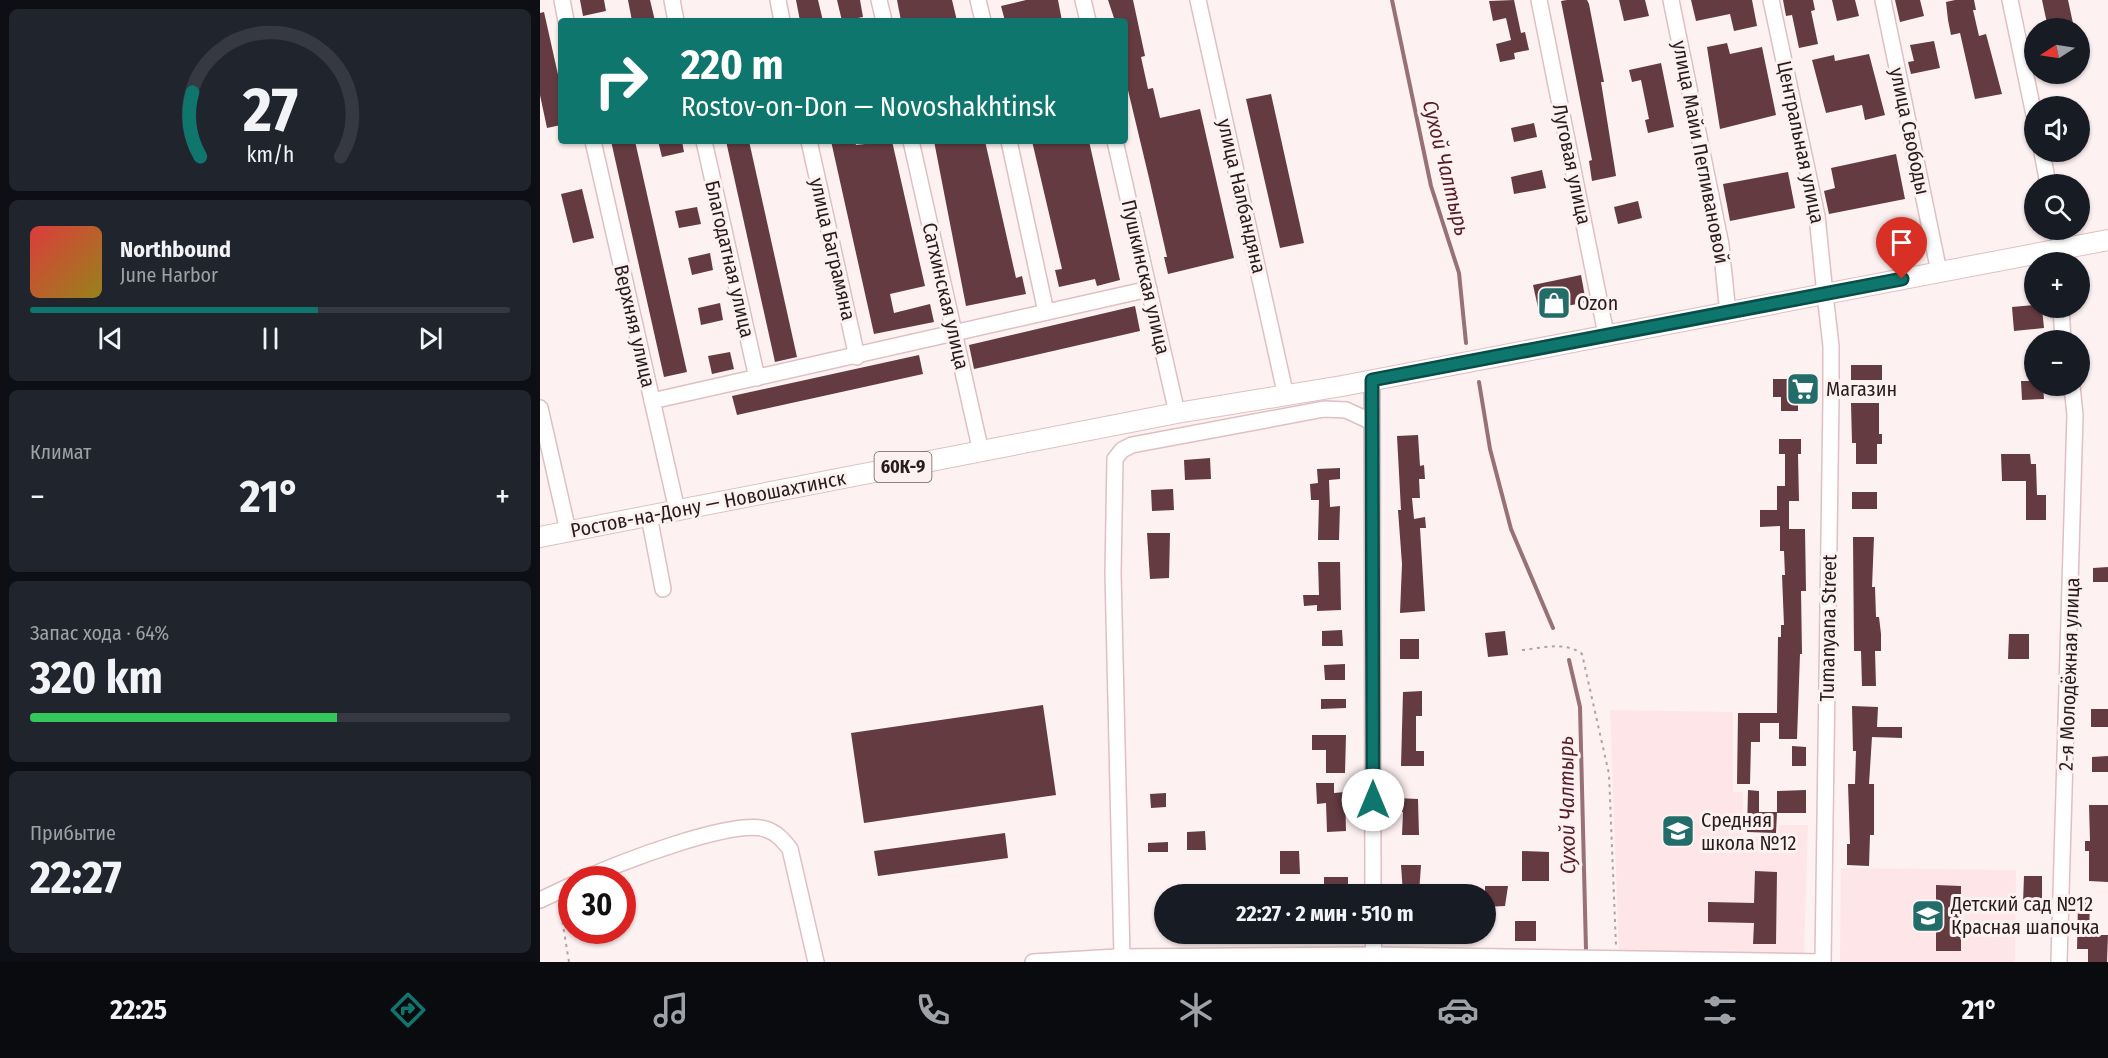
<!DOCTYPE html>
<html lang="ru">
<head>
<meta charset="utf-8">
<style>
  :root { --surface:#171b24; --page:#20242c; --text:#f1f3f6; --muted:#9ea1a6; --line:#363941; --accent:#0f766e }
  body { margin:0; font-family:"Fira Sans Condensed",sans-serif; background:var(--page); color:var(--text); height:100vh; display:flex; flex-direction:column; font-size:22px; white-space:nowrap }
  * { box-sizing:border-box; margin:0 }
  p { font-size:20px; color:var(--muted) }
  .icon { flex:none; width:33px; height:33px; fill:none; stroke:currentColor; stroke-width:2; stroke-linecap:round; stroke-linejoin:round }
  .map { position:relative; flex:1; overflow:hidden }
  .side { display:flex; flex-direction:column; gap:9px; padding:9px; background:#0d0f14; width:540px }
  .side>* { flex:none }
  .hud { position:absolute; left:18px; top:18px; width:570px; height:126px; border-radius:6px; box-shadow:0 2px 4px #0004; background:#0f766e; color:#fff; overflow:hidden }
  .needle { width:39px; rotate:258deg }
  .buttons { position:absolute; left:1484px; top:18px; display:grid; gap:12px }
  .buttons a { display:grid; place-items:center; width:66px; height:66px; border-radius:50%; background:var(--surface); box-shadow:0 2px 4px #0004; font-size:30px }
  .speed { position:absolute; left:18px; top:866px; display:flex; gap:12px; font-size:30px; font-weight:700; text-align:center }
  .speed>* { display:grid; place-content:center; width:78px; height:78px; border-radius:50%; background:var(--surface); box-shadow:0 2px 4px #0004; line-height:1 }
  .speed .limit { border:9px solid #d22; background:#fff; color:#111 }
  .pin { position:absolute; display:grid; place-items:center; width:51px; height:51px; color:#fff; margin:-62px -26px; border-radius:50% 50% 50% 0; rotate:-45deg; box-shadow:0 0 6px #0007 }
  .pin .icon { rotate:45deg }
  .me { position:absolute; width:66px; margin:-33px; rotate:0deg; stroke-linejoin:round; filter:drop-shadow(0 0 4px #0008) }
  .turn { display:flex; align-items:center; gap:21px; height:126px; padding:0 24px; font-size:27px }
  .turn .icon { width:78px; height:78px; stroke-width:2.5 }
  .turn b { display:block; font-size:42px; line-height:51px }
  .big { font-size:45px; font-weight:700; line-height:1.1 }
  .side .card { flex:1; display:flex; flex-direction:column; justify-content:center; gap:9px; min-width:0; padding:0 21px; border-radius:9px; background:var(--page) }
  .side .dial { align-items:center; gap:0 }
  .dial svg { height:156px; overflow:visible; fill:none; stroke:var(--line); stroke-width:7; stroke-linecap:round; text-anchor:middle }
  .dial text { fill:var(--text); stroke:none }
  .song { display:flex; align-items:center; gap:18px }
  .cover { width:72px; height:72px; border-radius:9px; background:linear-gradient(135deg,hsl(0 70% 55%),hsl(50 70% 35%)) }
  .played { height:6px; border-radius:3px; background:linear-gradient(90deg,var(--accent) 60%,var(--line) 60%) }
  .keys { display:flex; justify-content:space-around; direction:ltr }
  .heat { display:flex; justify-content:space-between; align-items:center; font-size:33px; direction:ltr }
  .charge { height:9px; border-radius:4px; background:linear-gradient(90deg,#34c759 64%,var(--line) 0) }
  .trip { position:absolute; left:614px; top:884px; width:342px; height:60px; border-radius:30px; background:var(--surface); box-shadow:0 2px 4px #0004; font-weight:700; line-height:60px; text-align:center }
  .tabs { display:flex; height:96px; justify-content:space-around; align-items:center; background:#090b0e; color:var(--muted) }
  .tabs .icon { width:42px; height:42px }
  .tabs .on { color:var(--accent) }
  .tabs b { font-size:27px; color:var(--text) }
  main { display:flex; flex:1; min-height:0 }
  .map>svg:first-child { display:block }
</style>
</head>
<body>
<main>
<section class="side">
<div class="card dial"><svg viewBox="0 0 100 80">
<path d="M14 69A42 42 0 1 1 86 69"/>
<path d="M14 69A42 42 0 0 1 10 36" stroke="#0f766e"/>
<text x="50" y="56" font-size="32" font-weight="700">27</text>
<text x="50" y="72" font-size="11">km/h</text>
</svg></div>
<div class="card">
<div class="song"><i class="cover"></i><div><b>Northbound</b><p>June Harbor</p></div></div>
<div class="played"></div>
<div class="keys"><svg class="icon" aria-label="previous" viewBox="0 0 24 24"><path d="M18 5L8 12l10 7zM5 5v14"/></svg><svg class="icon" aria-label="pause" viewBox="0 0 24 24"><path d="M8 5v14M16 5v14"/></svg><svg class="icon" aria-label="next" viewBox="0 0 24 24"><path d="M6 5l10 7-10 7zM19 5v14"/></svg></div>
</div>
<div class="card"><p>Климат</p>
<div class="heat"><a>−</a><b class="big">21°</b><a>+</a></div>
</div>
<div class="card"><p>Запас хода · 64%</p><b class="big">320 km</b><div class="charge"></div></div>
<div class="card"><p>Прибытие</p><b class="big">22:27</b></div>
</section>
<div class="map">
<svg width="1568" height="962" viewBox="0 0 1568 962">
  <rect width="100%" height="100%" fill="#fef1f2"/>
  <g fill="#fee5e7">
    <path d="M1070,710L1193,712V792H1203L1202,837L1238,838L1239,825H1268L1264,954L1079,953Z"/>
    <path d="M1301,868L1476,870L1475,962H1300Z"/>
  </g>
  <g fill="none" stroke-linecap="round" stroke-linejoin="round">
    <g stroke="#977176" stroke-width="4">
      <path d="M852,0L891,186L919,273L926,343"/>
      <path d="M939,382L950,449L971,529L1013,628"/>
      <path d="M1029,660L1040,707L1046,950"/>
    </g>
  </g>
  <g fill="#633b41">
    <path d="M40,0H64L66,11L43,16Z"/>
    <path d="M88,0H110L115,21H92Z"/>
    <path d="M256,0H278L283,21H260Z"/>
    <path d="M297,0H320L323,17L302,21Z"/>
    <path d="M357,0H412L417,21H361Z"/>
    <path d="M486,0H518L522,21H465L461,6Z"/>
    <path d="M568,0H593L605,56L601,57L608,89L613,88L620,118L660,109L694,258L628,274L624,257H627L609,178L587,86L585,87V21H575Z"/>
    <path d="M974,0L981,33L985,32L989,50L974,53L975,59L960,62L956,44L971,40L966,18L953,21L949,1Z"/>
    <path d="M1027,0H1047L1049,4L1064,82H1061L1076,176L1052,181L1049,161L1052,160L1021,1Z"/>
    <path d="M1079,0H1105L1109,16L1084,21Z"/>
    <path d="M1151,0H1212L1217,26L1194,31L1190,14L1156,21Z"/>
    <path d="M1243,0H1273L1275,10L1271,11L1278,44L1259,48L1252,15L1246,16Z"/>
    <path d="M1292,0H1315L1319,16L1297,21Z"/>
    <path d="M1355,0H1380L1384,16L1360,22Z"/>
    <path d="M1415,0H1434L1436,10H1433L1439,36L1446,34L1462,94L1435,99L1420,33L1411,35L1408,20L1406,2Z"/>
    <path d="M1502,0H1528L1534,28H1508Z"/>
    <path d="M4,12L21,88V125L7,128L0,95V13Z"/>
    <path d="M1394,41L1400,68L1371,74L1368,62L1374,61L1370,45Z"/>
    <path d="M1187,43L1190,54L1222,47L1236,115L1180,129L1167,47Z"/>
    <path d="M1329,54L1345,115L1325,120L1322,105L1286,113L1272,60L1294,55L1295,61Z"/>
    <path d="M1121,63L1134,127L1108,133L1105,120L1109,119L1101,80L1092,82L1089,70Z"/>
    <path d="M731,94L764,243L740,248L706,99Z"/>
    <path d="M994,123L997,137L974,142L971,128Z"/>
    <path d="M71,141H95L147,372L124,377Z"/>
    <path d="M118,141H142L144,152L122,157Z"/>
    <path d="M186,141H209L257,357L235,362Z"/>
    <path d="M291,141H315L316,145L352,141L385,286L350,294L354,313L390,304L394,322L334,334Z"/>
    <path d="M394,141H445L476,278L482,276L486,294L426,306Z"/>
    <path d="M492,141H549L580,280L557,286L555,279L519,287L515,270L522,269Z"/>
    <path d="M1356,154L1365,199L1289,214L1284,191L1295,188L1291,168Z"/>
    <path d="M1002,170L1006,188L974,194L971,177Z"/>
    <path d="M1248,172L1255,208L1190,221L1183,184Z"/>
    <path d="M42,189L54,238L33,243L21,194Z"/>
    <path d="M1098,201L1102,218L1078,224L1074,207Z"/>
    <path d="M157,207L161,224L139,228L135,211Z"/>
    <path d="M170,253L173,270L152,275L148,258Z"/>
    <path d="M1041,275L1046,302L999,312L993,285Z"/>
    <path d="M180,303L183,320L161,325L158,308Z"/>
    <path d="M1494,305V308H1502L1504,328L1474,331L1472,307Z"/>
    <path d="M595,306L600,331L434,369L429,345Z"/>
    <path d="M190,352L194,369L172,374L168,356Z"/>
    <path d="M379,355L383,374L197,415L192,396Z"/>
    <rect x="1311" y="365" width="31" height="15"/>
    <path d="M1233,379H1269V397H1258V411H1241V397H1233Z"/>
    <path d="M1481,381H1494V386H1503L1504,399L1482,400Z"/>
    <path d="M1311,403H1339V434H1342V444H1337V464H1316V443H1312Z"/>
    <path d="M878,435L880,466L884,465L885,479H879L880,498H872L874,519L885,517L886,528H880L885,611L860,613L862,564L858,510H861L857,436Z"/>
    <path d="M1239,439H1261V454H1258L1259,501H1249V529H1265L1266,591H1261L1262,654H1260L1257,739H1239V723H1220V742H1211L1210,784H1197L1198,713H1237L1238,637H1241V625H1244L1242,575H1245L1244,551H1240V526L1220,527V510H1237V486H1245V454H1239Z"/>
    <path d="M1461,454H1490L1491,464H1496L1497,495H1506V520H1486V481H1462Z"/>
    <path d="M670,458L671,479L645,480L644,460Z"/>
    <path d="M800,468V479L789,480L790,507L800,506L799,540H778L779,500H771L770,484L778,483L777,469Z"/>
    <path d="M633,489L634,510L612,511L611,490Z"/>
    <rect x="1312" y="492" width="25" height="17"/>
    <path d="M607,533H630L629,578L610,579Z"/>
    <path d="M1313,537H1334L1332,587H1335L1336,617H1339L1341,634V651H1335L1336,686H1322L1321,651H1314Z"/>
    <path d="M778,562H800L801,610L777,611V605L764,606L763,595H779Z"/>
    <path d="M1568,567V582H1553V568Z"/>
    <path d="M802,630L803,646H782V631Z"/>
    <path d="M965,631L968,655L948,657L945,633Z"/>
    <path d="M1469,634H1489V659H1468Z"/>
    <rect x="860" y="639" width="19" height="20"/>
    <path d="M805,664V680H785L784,665Z"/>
    <path d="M882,691V716H876V751H884V766H861L863,692Z"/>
    <path d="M781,699H806V708L781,709Z"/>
    <path d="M503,705L516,795L324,823L311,733Z"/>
    <path d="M1312,706L1338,707L1337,727H1362V738L1332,737L1329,784H1334V835H1330L1329,866L1307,865V844H1310L1308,784H1315L1316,751H1313Z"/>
    <rect x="1551" y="709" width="17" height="18"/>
    <path d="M772,735H806L805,773H786V750H772Z"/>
    <path d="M1252,746L1266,747V766H1252Z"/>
    <path d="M1568,756V772H1552V757Z"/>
    <path d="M776,783H794V793L805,792L806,831L787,832L786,803L777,804Z"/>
    <path d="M1208,790L1219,791V812H1237L1236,833L1207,832Z"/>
    <path d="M1266,790V813H1237V791Z"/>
    <path d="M626,793V807L611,808L610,794Z"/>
    <path d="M855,798L878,799L879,835H862L863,812H855Z"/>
    <path d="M1549,805H1568V882L1549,881V851H1545V841H1550Z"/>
    <path d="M665,831L666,850H647V832Z"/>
    <path d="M465,833L468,858L338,876L334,851Z"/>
    <path d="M628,842V852H608V843Z"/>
    <path d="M740,851H759L760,874H740Z"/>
    <path d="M982,851L1009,852V881H982Z"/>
    <path d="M861,865H881L879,894H863Z"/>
    <path d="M1215,871L1237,872L1236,944H1213L1214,923L1168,922V902L1214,903Z"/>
    <path d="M1484,876H1502V903H1483Z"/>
    <rect x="784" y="877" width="24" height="15"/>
    <path d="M1396,885L1421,886V951H1396Z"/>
    <path d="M945,886H968L965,906L945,907Z"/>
    <path d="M1538,902H1550L1549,935H1568L1567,962H1548V949H1537Z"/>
    <rect x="975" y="921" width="21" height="20"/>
  </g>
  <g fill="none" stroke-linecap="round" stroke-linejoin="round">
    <defs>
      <g id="minor">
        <path d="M22,0L26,21"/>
        <path d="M132,0L136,21"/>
        <path d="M238,0L242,21"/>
        <path d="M339,0L344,21"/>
        <path d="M438,0L443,21"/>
        <path d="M543,0L548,21"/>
        <path d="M658,0L745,392"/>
        <path d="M999,0L1065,329"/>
        <path d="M1131,0L1181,245L1187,304"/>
        <path d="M1231,0L1277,216L1284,285"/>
        <path d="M1343,0L1397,262"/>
        <path d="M1470,0L1494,115"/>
        <path d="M53,141L137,510"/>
        <path d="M164,141L217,378"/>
        <path d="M269,141L317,357"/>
        <path d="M371,141L441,452"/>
        <path d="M469,141L506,312"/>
        <path d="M575,141L637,413"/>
        <path d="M1502,152L1508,184"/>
        <path d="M1518,230L1520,241"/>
        <path d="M1521,308L1523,340"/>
        <path d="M832,380L833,894"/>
        <path d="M112,401L609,289"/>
        <path d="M0,408L28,531"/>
        <path d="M109,516L123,589"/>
        <path d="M44,879C77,863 193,819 225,829C236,832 243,840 250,849L276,962"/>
        <path d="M0,900L32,885"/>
        <path d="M582,957L573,573L575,459L582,450L592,445L784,409L806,410L832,422"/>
        <path d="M493,962L576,957L834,955L1283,962"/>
        <path d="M833,962L834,933"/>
        <path d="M1283,962L1291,398V346L1285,294"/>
        <path d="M1519,962L1535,415L1532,386"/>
      </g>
      <path id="major" d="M0,537L637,413L802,386L1568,240"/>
    </defs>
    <use href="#minor" stroke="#dfbfc3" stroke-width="18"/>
    <use href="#major" stroke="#dfbfc3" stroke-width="22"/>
    <g stroke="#afa3a4" stroke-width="2" stroke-dasharray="3 4.5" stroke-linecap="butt">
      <path d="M982,650C1003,648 1025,641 1042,654L1069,774L1076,946"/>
      <path d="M20,907L29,962"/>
    </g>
    <use href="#minor" stroke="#fff" stroke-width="15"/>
    <use href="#major" stroke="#fff" stroke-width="20"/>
  </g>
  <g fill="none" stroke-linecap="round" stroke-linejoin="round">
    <defs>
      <path id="route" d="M833,800L832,380L1362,279"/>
    </defs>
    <use href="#route" stroke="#0a4d48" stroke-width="15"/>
    <use href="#route" stroke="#0f766e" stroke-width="10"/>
  </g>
  <defs>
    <symbol id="shop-square" viewBox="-11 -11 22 22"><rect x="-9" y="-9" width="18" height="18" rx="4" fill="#226c69" stroke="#fef1f2"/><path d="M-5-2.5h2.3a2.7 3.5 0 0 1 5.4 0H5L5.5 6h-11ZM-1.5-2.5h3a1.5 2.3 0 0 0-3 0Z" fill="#fff"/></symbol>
    <symbol id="supermarket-square" viewBox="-11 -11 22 22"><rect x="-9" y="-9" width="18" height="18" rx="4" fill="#226c69" stroke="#fef1f2"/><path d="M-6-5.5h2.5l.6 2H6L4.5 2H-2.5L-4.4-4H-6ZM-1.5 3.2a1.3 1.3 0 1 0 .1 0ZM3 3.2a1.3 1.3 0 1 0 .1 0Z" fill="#fff"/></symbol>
    <symbol id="school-square" viewBox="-11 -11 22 22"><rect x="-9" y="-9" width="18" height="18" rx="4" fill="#226c69" stroke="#fef1f2"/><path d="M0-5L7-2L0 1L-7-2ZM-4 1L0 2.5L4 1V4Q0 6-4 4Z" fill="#fff"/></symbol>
  </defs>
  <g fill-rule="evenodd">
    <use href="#shop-square" x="995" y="284" width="38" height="38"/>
    <use href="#supermarket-square" x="1244" y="370" width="38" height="38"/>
    <use href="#school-square" x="1119" y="812" width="38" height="38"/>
    <use href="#school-square" x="1369" y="897" width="38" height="38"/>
  </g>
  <g text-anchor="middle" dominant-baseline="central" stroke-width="6" stroke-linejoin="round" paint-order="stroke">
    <rect fill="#fef1f2" stroke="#685c5e" stroke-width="1.5" x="334.5" y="452" width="57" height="30" rx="4.5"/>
    <g font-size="18" font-weight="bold" fill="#281c1e">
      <text x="363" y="467">60К-9</text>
    </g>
    <g font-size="20" fill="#281c1e" stroke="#fef1f2">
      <text transform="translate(1370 131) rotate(78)">улица Свободы</text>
      <text transform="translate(1261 142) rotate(78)">Центральная улица</text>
      <text transform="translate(1161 152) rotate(79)">улица Майи Пегливановой</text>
      <text transform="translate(1032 164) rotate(78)">Луговая улица</text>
      <text transform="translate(702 196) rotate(77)">улица Налбандяна</text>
      <text transform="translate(293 249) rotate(77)">улица Баграмяна</text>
      <text transform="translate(190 259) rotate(77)">Благодатная улица</text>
      <text transform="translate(606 277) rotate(77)">Пушкинская улица</text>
      <text transform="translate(406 296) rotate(77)">Сатхинская улица</text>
      <text transform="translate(95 326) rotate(77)">Верхняя улица</text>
      <text transform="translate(168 504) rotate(-11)">Ростов-на-Дону — Новошахтинск</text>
      <text transform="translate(1288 628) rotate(-89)">Tumanyana Street</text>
      <text transform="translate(1529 674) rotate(-88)">2-я Молодёжная улица</text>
    </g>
    <g font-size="20" fill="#281c1e" stroke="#fef1f2" text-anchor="start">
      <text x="1037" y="303">Ozon</text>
      <text x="1286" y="389">Магазин</text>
      <text x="1161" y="820">Средняя<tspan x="1161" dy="23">школа №12</tspan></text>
      <text x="1411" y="904">Детский сад №12<tspan x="1411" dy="23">Красная шапочка</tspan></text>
    </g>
    <g font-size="21" font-style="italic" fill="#581d2a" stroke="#fef1f2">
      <text transform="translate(906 168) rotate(76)">Сухой Чалтырь</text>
      <text transform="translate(1027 805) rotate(-91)">Сухой Чалтырь</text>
    </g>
  </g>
</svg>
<div class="buttons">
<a><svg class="needle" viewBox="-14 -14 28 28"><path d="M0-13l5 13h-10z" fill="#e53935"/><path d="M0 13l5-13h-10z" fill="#9ea1a6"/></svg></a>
<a><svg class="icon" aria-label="sound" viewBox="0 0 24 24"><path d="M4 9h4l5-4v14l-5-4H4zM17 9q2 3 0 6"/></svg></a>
<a><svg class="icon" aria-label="search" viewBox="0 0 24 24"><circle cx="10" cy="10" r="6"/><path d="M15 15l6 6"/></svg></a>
<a>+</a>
<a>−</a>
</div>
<div class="speed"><div class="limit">30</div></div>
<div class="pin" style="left:1362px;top:279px;background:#d93025"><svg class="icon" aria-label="arrive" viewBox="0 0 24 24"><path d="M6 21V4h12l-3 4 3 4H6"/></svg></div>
<svg class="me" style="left:833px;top:800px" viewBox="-20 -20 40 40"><circle r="19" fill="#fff"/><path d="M0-13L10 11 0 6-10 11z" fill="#0f766e"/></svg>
<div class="trip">22:27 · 2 мин · 510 m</div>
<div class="hud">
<div class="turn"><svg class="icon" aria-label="right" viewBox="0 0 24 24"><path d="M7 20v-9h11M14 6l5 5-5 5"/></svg><div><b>220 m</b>Rostov-on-Don — Novoshakhtinsk</div></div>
</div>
</div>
</main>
<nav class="tabs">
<b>22:25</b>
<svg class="icon on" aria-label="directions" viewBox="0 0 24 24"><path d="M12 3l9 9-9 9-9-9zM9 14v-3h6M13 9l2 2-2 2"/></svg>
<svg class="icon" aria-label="music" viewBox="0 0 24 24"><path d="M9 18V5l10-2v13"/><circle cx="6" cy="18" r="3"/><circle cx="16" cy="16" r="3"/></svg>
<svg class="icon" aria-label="phone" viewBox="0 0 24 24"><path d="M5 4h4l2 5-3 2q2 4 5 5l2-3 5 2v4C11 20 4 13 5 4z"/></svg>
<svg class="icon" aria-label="climate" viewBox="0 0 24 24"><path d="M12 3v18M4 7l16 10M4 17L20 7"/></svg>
<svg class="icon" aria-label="car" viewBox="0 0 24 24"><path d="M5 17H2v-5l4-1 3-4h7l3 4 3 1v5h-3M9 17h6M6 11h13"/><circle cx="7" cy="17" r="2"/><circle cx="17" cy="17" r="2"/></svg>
<svg class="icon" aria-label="filters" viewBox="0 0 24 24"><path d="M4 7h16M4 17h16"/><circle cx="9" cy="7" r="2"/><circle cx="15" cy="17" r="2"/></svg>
<b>21°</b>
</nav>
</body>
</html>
